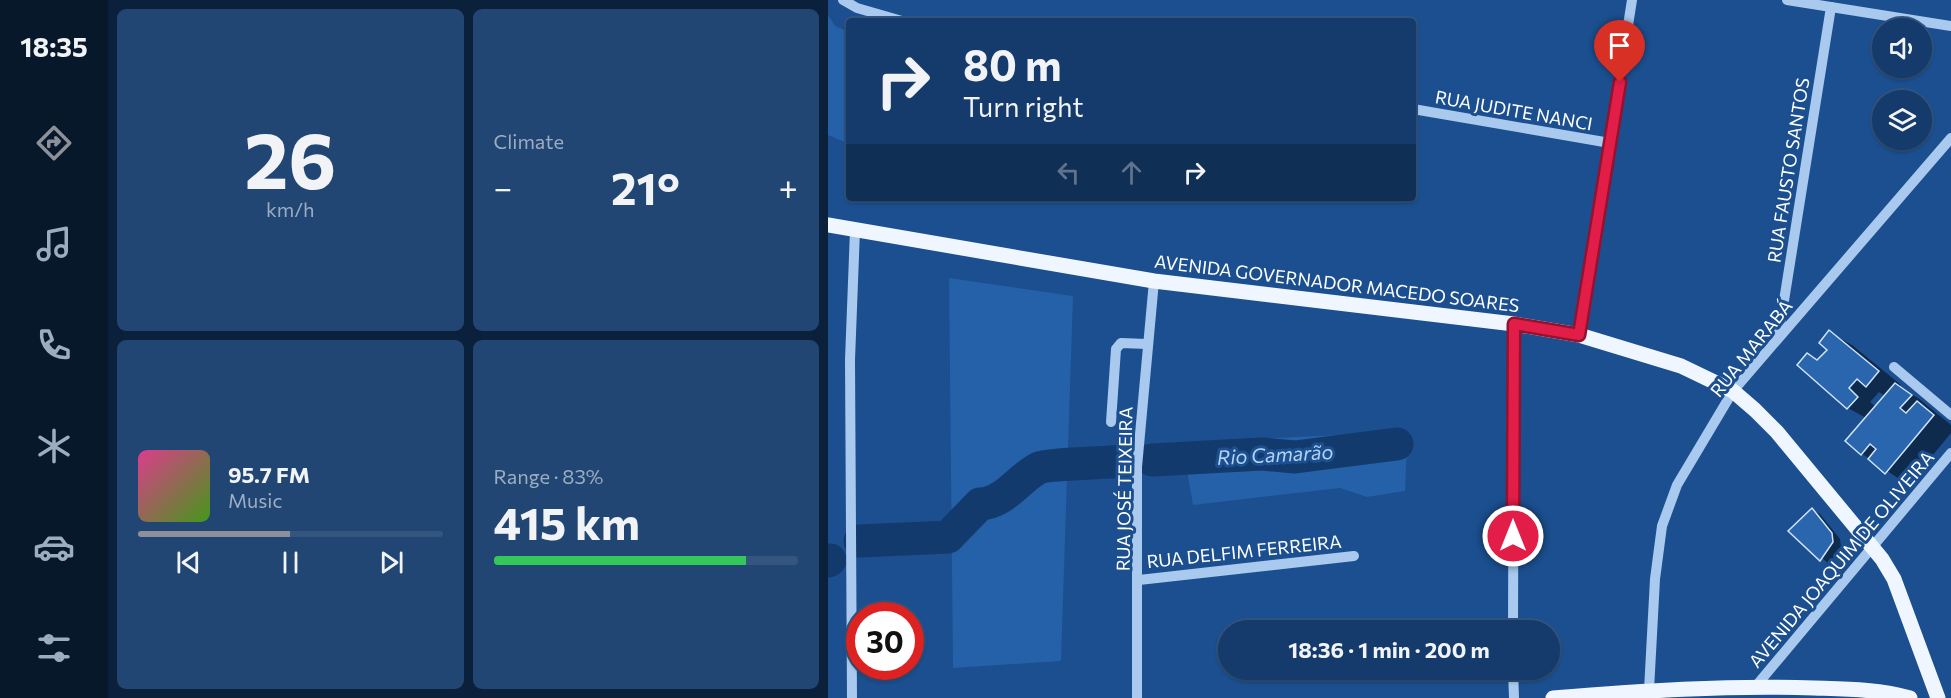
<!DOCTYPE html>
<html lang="en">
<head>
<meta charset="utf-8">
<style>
  :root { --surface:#143b6b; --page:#214673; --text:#f1f3f6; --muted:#9dadc1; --line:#33557e; --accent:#8c9099 }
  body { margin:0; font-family:Commissioner,sans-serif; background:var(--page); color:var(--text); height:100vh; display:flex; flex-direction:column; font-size:22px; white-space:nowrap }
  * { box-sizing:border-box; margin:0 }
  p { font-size:20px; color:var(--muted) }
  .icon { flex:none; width:33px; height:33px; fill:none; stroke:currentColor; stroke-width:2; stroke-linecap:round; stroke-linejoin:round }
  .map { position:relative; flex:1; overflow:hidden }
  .side { display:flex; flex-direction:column; gap:9px; padding:9px; background:#0b203b; width:720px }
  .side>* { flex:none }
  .guide { position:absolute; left:18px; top:18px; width:570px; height:183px; border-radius:6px; box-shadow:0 2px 4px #0004,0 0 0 2px var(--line); background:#143b6b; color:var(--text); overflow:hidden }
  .buttons { position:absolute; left:1044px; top:18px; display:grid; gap:12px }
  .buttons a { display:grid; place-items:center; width:60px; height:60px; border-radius:50%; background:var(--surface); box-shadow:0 2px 4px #0004,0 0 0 2px var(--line); font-size:30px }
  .speed { position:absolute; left:18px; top:602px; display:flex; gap:12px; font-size:30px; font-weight:700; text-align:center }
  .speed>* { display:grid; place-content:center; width:78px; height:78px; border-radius:50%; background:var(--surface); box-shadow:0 2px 4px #0004,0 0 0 2px var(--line); line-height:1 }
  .speed .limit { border:9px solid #d22; background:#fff; color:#111 }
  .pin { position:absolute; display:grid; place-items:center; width:51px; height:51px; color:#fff; margin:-62px -26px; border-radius:50% 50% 50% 0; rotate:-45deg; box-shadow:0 0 6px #0007 }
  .pin .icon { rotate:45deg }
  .me { position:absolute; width:66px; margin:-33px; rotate:0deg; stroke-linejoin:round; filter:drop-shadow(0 0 4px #0008) }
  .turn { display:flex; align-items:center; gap:21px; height:126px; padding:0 18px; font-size:27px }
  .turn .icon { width:78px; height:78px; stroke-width:2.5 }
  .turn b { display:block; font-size:42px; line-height:51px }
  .lanes { display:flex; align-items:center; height:57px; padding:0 18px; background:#0003; justify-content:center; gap:30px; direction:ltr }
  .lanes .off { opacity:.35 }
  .big { font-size:45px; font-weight:700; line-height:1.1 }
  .side .tile { flex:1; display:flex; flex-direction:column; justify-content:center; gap:9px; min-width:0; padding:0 21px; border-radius:9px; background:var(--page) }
  .side .dial { align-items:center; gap:0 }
  .dial b { font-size:78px; line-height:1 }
  .song { display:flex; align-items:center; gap:18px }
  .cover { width:72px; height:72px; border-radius:9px; background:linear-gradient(135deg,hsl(330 70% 55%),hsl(100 70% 35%)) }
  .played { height:6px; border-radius:3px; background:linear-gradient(90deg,var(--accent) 50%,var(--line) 50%) }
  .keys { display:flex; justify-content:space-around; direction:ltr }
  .heat { display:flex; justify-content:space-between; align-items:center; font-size:33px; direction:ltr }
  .charge { height:9px; border-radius:4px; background:linear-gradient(90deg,#34c759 83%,var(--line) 0) }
  .side .tiles { flex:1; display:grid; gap:9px; grid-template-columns:repeat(2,1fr) }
  .trip { position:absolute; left:390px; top:620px; width:342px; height:60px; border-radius:30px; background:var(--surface); box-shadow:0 2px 4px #0004,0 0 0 2px var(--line); font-weight:700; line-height:60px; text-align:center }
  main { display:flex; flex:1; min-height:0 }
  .tab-bar { display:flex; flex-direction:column; width:108px; justify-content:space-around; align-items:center; background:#08182b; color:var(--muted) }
  .tab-bar .icon { width:42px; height:42px }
  .tab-bar .active { color:var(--accent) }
  .tab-bar b { font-size:27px; color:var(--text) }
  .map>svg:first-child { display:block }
</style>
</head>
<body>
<main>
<nav class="tab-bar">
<b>18:35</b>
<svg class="icon active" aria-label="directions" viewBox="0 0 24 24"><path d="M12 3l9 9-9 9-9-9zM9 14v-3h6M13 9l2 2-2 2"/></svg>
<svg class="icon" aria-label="music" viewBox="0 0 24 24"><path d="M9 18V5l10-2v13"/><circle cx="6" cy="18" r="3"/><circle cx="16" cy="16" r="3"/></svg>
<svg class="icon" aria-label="phone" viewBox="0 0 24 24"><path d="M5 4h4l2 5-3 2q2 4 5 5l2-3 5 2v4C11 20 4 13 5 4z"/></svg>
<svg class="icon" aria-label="climate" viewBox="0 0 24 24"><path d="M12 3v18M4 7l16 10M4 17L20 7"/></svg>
<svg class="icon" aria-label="car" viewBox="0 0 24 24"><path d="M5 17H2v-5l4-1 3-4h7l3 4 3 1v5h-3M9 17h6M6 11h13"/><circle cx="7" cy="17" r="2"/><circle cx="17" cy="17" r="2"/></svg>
<svg class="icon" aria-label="filters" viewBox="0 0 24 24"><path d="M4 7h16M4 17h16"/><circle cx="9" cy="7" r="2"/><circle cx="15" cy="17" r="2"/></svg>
</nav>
<section class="side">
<div class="tiles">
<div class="tile dial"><b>26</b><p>km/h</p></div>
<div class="tile"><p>Climate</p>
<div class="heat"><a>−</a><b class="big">21°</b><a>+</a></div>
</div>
<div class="tile">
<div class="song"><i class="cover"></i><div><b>95.7 FM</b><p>Music</p></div></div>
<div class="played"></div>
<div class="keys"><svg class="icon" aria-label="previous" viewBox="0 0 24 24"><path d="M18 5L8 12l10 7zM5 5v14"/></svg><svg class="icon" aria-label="pause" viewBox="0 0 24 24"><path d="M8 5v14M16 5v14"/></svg><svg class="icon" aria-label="next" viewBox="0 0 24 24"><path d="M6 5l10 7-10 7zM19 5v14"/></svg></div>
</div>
<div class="tile"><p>Range · 83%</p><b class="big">415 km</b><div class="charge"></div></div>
</div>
</section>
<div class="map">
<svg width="1123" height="698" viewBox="0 0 1123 698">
  <rect width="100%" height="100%" fill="#1b4f8f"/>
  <g fill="#2461a8">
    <path d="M0,15L7,26L21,32V144L0,135Z"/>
    <path d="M121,278L245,296L233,661L125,668Z"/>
    <path d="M554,433L579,444L577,491L539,497L512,488L365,505L359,470L326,475V457H338L340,443Z"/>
  </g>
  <g fill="#0007" fill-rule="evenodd">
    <path d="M1001,332L1024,345L1073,385L1071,387L1090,398L1123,425V433L1080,485L1033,453L1038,418L1020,408L980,355L991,361L1001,350ZM1051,392L1057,396L1048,407L1042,402Z"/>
    <path d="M984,510L992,514L1012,539L1013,547L1001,564L963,531Z"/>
  </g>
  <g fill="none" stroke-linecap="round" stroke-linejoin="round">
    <g stroke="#123a6d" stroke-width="33">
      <path d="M324,460L434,454L467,457L569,444"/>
      <path d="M32,541L120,537L152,504C176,504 193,476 211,468C219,464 281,463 295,461"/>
      <path d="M0,561L2,560"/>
    </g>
  </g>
  <g fill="#2a66ad" stroke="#cfe3fa" stroke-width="1.5">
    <path d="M1001,330L1051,371L1038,387L1029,379L1021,388L1030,397L1019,409L969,365L979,353L989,360L999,350L991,343Z"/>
    <path d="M1067,383L1084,395L1072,408L1078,413L1089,401L1106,415L1057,474L1040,459L1048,449L1042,444L1033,455L1017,441Z"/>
    <path d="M984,508L1004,533L1005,542L992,561L960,531Z"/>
  </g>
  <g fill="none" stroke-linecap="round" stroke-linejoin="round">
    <g stroke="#a9c9ee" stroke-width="10">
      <path d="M15,0L29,8L74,21"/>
      <path d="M959,0L1123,26"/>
      <path d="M585,109L782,143"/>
      <path d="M751,335L804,0"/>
      <path d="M950,338L1003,7"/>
      <path d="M1066,367L1123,415"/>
      <path d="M283,422L288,349L293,343L319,344"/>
      <path d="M311,580L526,556"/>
      <path d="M685,630L686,324"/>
      <path d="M685,669L686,698"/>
      <path d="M928,686L1123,453"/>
      <path d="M821,690L827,579L834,526L849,485L905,391L1123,138"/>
      <path d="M24,698L22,360L27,230"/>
      <path d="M309,698V467L326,281"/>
    </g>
    <g stroke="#f0f6ff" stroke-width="15">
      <path d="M0,225L326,281L686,324L751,335L853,366L905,391L927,410L949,432L1054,559L1066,579L1110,698"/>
      <path d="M725,698C812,691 899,685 986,688C1018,689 1051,689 1082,698"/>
    </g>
  </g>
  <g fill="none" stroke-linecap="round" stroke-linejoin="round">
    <defs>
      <path id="route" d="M685,536L686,324L751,335L792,82"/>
    </defs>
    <use href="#route" stroke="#92132f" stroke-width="15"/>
    <use href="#route" stroke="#e11d48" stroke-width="10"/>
  </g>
  <g text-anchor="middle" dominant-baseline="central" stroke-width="6" stroke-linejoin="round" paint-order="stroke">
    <g font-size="18" fill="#fff" stroke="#1b4f8f">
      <text transform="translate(686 110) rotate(10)">RUA JUDITE NANCI</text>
      <text transform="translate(960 170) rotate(-81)">RUA FAUSTO SANTOS</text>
      <text transform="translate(509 283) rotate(7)">AVENIDA GOVERNADOR MACEDO SOARES</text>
      <text transform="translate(923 348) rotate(-51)">RUA MARABÁ</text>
      <text transform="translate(296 489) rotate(-89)">RUA JOSÉ TEIXEIRA</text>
      <text transform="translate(416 551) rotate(-6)">RUA DELFIM FERREIRA</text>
      <text transform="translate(1013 559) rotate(-50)">AVENIDA JOAQUIM DE OLIVEIRA</text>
    </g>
    <g font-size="20" font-style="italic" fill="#b5d3f5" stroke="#1b4f8f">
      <text transform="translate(447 454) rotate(-3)">Rio Camarão</text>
    </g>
  </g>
</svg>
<div class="buttons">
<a><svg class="icon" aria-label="sound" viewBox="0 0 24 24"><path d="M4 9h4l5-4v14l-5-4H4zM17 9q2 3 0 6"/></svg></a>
<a><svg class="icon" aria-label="layers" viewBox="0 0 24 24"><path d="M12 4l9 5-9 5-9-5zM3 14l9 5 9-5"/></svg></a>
</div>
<div class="speed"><div class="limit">30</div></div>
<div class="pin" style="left:792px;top:82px;background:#d93025"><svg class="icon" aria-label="arrive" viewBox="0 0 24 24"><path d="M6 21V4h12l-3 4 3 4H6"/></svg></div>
<svg class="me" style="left:685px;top:536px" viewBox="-20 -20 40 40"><circle r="17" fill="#e11d48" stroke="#fff" stroke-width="3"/><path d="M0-11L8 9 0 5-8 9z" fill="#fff"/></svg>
<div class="trip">18:36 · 1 min · 200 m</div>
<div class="guide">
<div class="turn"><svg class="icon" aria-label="right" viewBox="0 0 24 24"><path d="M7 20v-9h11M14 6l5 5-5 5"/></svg><div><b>80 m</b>Turn right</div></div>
<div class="lanes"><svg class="icon off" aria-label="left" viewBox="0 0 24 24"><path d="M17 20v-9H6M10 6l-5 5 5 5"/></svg><svg class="icon off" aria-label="ahead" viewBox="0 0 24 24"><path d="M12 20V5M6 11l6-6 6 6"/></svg><svg class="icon" aria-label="right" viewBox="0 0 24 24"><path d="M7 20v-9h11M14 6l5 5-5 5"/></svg></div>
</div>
</div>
</main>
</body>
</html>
